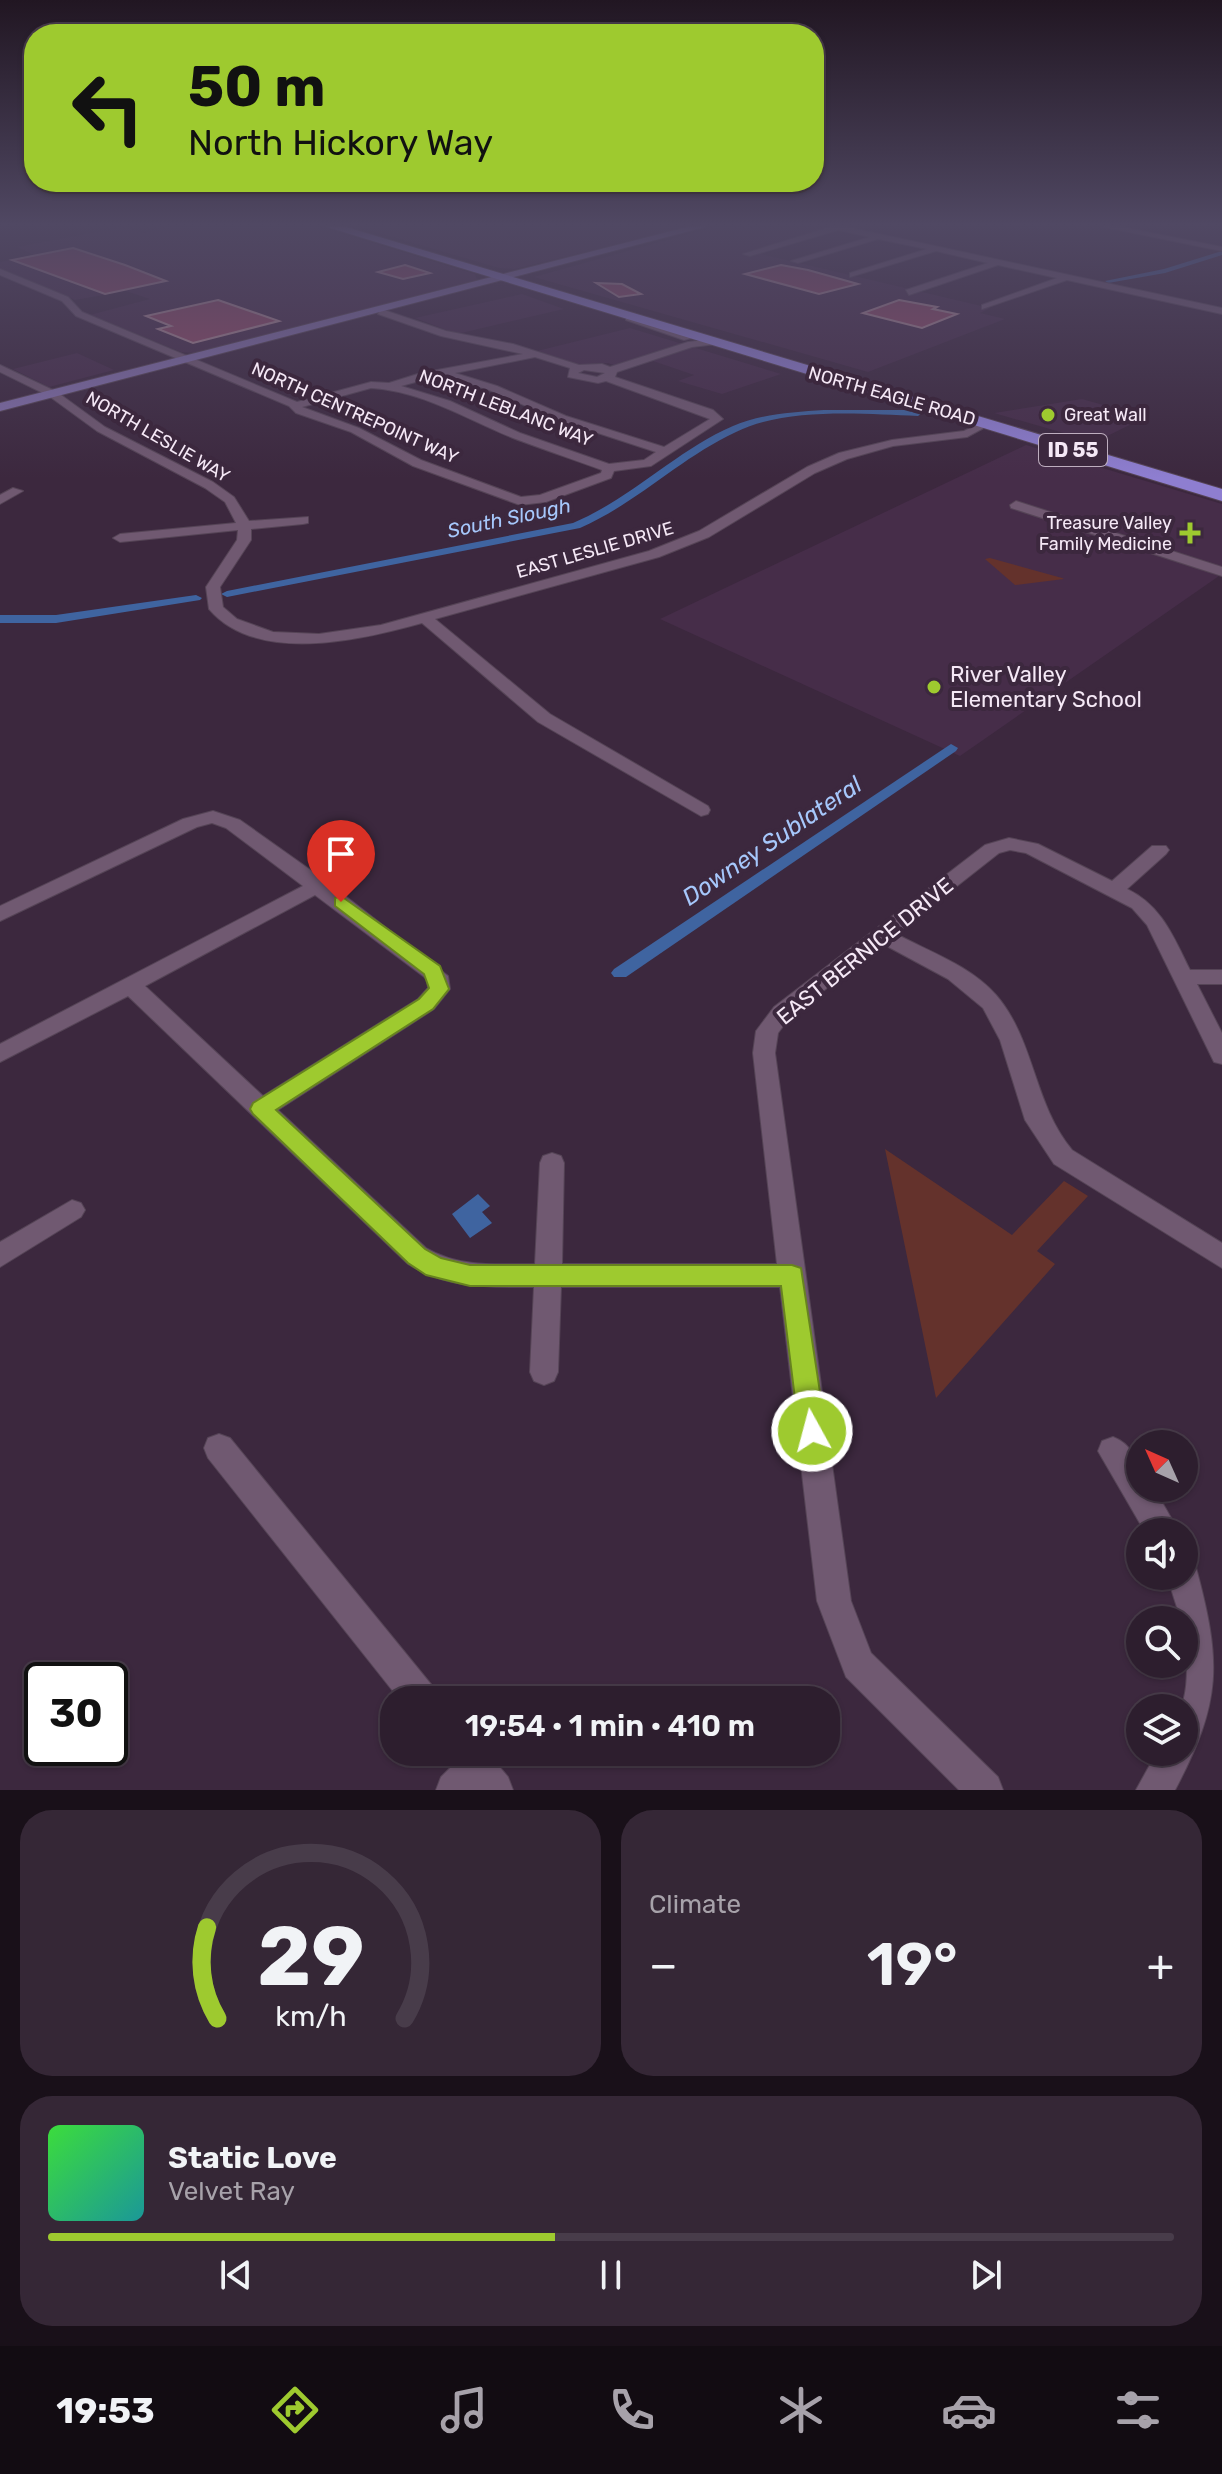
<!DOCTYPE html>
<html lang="en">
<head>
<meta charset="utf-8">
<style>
  :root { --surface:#2d1e2e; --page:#352736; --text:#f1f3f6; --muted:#a7a2aa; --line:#483c4a; --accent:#9eca2f }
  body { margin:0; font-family:Rubik,sans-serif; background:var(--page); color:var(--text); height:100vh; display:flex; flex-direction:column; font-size:30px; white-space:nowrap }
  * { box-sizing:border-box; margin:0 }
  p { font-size:26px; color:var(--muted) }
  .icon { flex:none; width:44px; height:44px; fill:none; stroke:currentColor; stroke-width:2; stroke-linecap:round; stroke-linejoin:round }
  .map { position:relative; height:1790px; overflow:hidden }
  .details { display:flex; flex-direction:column; gap:20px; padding:20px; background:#191019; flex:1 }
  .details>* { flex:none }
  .hud { position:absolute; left:24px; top:24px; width:800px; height:168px; border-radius:32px; box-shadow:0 2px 6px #0004,0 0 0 2px var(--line); background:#9eca2f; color:#111; overflow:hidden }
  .needle { width:52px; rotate:315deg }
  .tools { position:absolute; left:1126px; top:1430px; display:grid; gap:16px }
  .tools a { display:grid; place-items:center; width:72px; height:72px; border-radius:50%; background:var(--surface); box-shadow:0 2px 6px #0004,0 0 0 2px var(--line); font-size:40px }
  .speed { position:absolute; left:24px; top:1662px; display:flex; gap:16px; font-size:40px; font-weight:700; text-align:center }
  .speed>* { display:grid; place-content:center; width:104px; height:104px; border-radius:50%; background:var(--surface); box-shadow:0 2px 6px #0004,0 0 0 2px var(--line); line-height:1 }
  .speed .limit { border:4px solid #111; border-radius:12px; background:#fff; color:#111 }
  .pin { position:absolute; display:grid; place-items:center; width:68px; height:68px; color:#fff; margin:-82px -34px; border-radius:50% 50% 50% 0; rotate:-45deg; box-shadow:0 0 8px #0007 }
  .pin .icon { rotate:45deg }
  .me { position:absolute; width:88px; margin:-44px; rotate:353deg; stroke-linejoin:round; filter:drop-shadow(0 0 6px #0008) }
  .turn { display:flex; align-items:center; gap:28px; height:168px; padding:0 32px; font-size:36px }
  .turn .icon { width:104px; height:104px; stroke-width:2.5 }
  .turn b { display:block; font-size:56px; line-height:68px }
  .big { font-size:60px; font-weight:600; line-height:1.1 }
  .details .tile { flex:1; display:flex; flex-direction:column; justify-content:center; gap:12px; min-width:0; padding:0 28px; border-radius:32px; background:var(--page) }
  .details .dial { align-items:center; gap:0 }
  .dial svg { height:208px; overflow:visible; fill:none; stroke:var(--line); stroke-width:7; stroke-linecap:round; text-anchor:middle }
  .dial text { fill:var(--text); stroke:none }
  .song { display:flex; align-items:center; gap:24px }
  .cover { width:96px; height:96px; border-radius:12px; background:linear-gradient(135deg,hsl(120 70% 55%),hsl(180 70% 35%)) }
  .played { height:8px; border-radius:4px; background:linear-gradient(90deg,var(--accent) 45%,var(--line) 45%) }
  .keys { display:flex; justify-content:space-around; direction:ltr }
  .heat { display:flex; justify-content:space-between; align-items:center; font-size:44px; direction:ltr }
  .details .tiles { flex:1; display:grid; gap:20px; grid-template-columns:1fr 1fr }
  .tile:last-child { grid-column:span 2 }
  .trip { position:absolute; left:380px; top:1686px; width:460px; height:80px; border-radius:32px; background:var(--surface); box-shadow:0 2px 6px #0004,0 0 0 2px var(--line); font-weight:600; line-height:80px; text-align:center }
  .tabs { display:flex; height:128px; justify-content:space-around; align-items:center; background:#120c12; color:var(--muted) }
  .tabs .icon { width:56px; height:56px }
  .tabs .on { color:var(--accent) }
  .tabs b { font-size:36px; color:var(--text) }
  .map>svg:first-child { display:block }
</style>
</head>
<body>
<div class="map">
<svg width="1222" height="1790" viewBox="0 0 1222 1790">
  <rect width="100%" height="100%" fill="#3c283e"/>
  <g fill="#462d49">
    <path d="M123,227L144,233L165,227H320L475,274L477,280L194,353L181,352L90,315L150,299L126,291L75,300L0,268V262L34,255L17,247Z"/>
    <path d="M359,227H686L515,269L499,268Z"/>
    <path d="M714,227L824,228L753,252L990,308L980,313L1005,319L868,372L534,277Z"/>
    <path d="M522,294L564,309L457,334L415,318Z"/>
    <path d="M630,328L781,374L722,394L678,381L694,375L653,361L625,369L608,363L578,365L537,351Z"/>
    <path d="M77,353L114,370L49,387L13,369Z"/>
    <path d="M1082,399L1146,417L1095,442L994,413Z"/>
    <path d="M1026,445L1222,504V568L1121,534L1113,539L1219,576L960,756L660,619Z"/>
  </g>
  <g fill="#64322c">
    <path d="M990,558L1062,578L1064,579L1015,585L985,559Z"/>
    <path d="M885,1149L1012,1235L1064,1181L1088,1196L1037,1251L1055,1264L936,1398Z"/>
  </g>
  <path fill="#3f64a0" d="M478,1194L490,1206L482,1212L492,1223L470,1238L452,1214Z"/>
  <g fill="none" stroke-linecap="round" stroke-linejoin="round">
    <g fill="#3f64a0" fill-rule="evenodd">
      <path d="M1222,251V255L1165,273L1108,283L1105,281L1164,269Z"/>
      <path d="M824,410H918L922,413L918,416C863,414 787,407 736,432C680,458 637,503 580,528L227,597L221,594L227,591L573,523C632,498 677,450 733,426C761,414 793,412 824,410Z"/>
      <path d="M196,595L202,598L200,600L56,623H0V615H56Z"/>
      <path d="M951,744L958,748L956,751L626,977H614L611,973L614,969Z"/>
    </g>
  </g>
  <g fill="#914865" stroke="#ac8894" stroke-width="2">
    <path d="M73,248L125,265L166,281L105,294L12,260Z"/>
    <path d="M405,265L430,273L403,279L378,272Z"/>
    <path d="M781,265L808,270L858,284L819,294L745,274Z"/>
    <path d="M596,283L622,284L641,294L619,297Z"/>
    <path d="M218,300L279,321L193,343L158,329L171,326L146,316Z"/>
    <path d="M899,300L937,307L933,309L957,314L922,328L863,313Z"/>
  </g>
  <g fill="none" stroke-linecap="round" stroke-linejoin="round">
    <defs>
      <g id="minor">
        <path d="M830,227H847L1222,308V314L1067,280L982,309V305L1057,278L998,265L909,295L906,290L988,263L936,251L850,277V273L927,249L878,239L798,263L791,261L870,237L838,230L750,256L743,254Z"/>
        <path d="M1104,227H1122L1222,247V251Z"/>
        <path d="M0,269L68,297L82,312L297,402L371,382L389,383L421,373L523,354L441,336L378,314L381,309L446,331L513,344L579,365L602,364L610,367L688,342L713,339L716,344L692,347L617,372L615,377L713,410L723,419L651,466L614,471L611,478L546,502L520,505L413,466L351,432L296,413L289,406L76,316L62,301L0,275ZM535,357L570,368L568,377L598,383L606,381L710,419L664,447L566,416L497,386L455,373ZM584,370L605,373L597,377L578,373ZM441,375L489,390L558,420L656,452L644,460L609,464L520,433L450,401L401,386ZM371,388C422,391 466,419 513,438C542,449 572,459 602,470L601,473L540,495L521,497L421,460L359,428L302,407Z"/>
        <path d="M626,316H632L692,338L684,340L626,320Z"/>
        <path d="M0,365L57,392L105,427L213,482L234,497L249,521L308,517V523L303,524L251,529V540L220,587L223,607L237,619L273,632L319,634L381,625L649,551L699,531L807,467L839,453L892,440L964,431L985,421L991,424L967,437L893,446L847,459L815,473L709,537L659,557L435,619L550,714L708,806L710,810L708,814L701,816L538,722L422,623C361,640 257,665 209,609L206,587L237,540L238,530L120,542L113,538L120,534L236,523L225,502L205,488L97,431L49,396L0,372Z"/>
        <path d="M13,488L23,491L0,504V495Z"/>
        <path d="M1016,501L1222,567V576L1011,508L1010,505Z"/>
        <path d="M213,811L240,820L326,881L448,976L450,989L434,1009L278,1110L426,1248C460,1268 497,1264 535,1264L540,1163L543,1156L552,1153L561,1156L564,1163L562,1264H777L753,1053L756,1031L774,1007L985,845L1009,838L1038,844L1112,881L1152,846H1166L1169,850L1166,854L1127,889C1162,906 1173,936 1190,970H1222V984H1197L1222,1033V1064L1214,1062L1147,925L1132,908L1026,853L1010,850L999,853L896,934C930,952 971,966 996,995C1035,1040 1033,1103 1072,1150L1222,1243V1268L1054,1164L1025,1120L1000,1040L983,1008L948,979L883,944L790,1017L778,1033L775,1053L851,1601L871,1653L998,1777L1003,1790H959L846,1677L817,1601L780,1287H561L558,1372L554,1381L544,1385L534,1381L530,1372L534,1287C488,1287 448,1289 408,1264L128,996L0,1062V1044L303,886L226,828L212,823L197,827L0,921V906L183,819ZM315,895L427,979L428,988L418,999L263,1096L145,986Z"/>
        <path d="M72,1200L81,1203L85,1210L81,1217L0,1267V1242Z"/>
        <path d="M219,1434L230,1438L434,1688L439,1700H400L208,1458L204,1448L208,1438Z"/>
        <path d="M1113,1437C1135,1445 1140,1467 1140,1488H1154L1179,1532H1145L1098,1451L1102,1441Z"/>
        <path d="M1184,1560L1195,1564C1222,1663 1222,1701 1175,1790H1136L1157,1752H1184V1708H1181C1192,1677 1184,1651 1184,1620H1181L1167,1576H1184Z"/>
        <path d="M446,1752H487L508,1777L513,1790H436L441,1777L452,1766Z"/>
      </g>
      <path id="major" d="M687,227H705L0,411V403Z"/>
      <path id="highway" d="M327,227H346L1222,489V501Z"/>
    </defs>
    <use href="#minor" stroke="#554456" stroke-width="2"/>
    <use href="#major" stroke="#554456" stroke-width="2"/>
    <use href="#highway" stroke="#554456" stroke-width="2"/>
    <use href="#minor" fill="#705971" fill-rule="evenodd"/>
    <use href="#major" fill="#826faa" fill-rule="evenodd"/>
    <use href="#highway" fill="#8e7ed0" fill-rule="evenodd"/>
  </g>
  <linearGradient id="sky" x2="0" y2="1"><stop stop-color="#211622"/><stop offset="0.47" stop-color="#504863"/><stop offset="1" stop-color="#504863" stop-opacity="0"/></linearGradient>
  <rect width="1222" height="478" fill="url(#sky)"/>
  <path fill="#9eca2f" stroke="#67831f" stroke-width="2" d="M341,896L440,966L449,989L433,1009L276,1110L425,1249L441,1258L470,1265H792L801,1268L826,1431L822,1440L812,1444L803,1440L799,1431L781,1286H470L426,1275L408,1263L253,1114L250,1109L253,1103L419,999L429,988L424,974L335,906V898Z"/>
  <g fill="#9eca2f" stroke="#3c283e" stroke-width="3">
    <circle cx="1048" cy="415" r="8"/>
    <path d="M1186 521h8v8h8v8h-8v8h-8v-8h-8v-8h8z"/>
    <circle cx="934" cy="687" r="8"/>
  </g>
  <g text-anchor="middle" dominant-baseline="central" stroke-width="8" stroke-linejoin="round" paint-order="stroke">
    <g font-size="18" fill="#f5e8f6" stroke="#3c283e">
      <text transform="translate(892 396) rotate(16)">NORTH EAGLE ROAD</text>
      <text transform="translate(506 408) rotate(21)">NORTH LEBLANC WAY</text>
      <text transform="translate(355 413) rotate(24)">NORTH CENTREPOINT WAY</text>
      <text transform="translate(158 437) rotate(30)">NORTH LESLIE WAY</text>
      <text transform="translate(595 550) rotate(-16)">EAST LESLIE DRIVE</text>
    </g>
    <g font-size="18" fill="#f5e8f6" stroke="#3c283e" text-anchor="start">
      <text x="1064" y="415">Great Wall</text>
      <text x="1172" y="523" text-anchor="end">Treasure Valley<tspan x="1172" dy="21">Family Medicine</tspan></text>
    </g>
    <rect fill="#3c283e" stroke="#beaebf" stroke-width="2" x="1039" y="434" width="68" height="32" rx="6"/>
    <g font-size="20" font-weight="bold" fill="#f5e8f6">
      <text x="1073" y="450">ID 55</text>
    </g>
    <g font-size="20" font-style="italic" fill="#a6c7fb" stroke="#3c283e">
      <text transform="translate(509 518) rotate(-12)">South Slough</text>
    </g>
    <g font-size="22" fill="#f5e8f6" stroke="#3c283e" text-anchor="start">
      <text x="950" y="674">River Valley<tspan x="950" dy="25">Elementary School</tspan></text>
    </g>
    <g font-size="22" fill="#f5e8f6" stroke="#3c283e">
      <text transform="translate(865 951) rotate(-39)">EAST BERNICE DRIVE</text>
    </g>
    <g font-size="24" font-style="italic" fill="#a6c7fb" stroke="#3c283e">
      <text transform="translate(772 841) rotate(-34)">Downey Sublateral</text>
    </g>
  </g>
</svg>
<div class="tools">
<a><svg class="needle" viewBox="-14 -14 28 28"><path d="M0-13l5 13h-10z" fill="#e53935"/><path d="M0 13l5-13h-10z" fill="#a7a2aa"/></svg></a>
<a><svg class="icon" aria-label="sound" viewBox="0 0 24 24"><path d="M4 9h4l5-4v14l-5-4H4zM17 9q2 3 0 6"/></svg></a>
<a><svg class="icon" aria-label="search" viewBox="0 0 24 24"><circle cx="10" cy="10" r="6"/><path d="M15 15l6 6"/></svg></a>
<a><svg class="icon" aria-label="layers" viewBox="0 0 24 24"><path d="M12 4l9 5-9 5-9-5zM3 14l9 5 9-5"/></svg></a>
</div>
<div class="speed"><div class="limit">30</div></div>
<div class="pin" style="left:341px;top:902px;background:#d93025"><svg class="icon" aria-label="arrive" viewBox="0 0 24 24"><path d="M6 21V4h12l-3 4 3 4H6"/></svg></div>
<svg class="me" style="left:812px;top:1431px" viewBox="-20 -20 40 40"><circle r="17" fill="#9eca2f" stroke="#fff" stroke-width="3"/><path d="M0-11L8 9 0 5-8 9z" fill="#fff"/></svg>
<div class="trip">19:54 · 1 min · 410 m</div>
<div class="hud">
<div class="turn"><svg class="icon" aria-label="left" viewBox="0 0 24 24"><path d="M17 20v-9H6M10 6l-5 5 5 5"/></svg><div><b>50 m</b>North Hickory Way</div></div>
</div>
</div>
<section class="details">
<div class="tiles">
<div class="tile dial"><svg viewBox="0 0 100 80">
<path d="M14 69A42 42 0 1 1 86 69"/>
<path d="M14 69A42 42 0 0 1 10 34" stroke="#9eca2f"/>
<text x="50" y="56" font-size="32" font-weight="700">29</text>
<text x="50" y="72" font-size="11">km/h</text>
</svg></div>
<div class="tile"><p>Climate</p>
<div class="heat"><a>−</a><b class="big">19°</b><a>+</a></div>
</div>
<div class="tile">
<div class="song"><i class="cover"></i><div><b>Static Love</b><p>Velvet Ray</p></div></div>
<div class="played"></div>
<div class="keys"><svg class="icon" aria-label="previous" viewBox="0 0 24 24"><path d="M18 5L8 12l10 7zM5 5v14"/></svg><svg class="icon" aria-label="pause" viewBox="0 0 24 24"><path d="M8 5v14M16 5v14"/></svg><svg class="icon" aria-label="next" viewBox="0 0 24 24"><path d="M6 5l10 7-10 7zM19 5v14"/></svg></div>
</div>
</div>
</section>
<nav class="tabs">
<b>19:53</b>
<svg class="icon on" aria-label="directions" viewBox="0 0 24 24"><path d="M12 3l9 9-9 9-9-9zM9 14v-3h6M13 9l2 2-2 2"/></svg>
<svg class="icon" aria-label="music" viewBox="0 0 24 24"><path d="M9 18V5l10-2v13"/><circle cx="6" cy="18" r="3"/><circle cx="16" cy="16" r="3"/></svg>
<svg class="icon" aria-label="phone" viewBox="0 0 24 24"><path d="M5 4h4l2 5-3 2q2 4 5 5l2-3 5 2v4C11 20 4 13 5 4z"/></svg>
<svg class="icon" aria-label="climate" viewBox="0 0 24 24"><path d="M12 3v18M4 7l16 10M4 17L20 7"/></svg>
<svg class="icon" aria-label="car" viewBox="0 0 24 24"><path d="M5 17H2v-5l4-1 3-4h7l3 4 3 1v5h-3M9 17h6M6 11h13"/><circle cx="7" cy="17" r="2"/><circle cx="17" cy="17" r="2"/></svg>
<svg class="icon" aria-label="filters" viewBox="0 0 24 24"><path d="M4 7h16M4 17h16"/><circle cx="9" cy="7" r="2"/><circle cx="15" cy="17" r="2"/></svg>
</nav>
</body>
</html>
